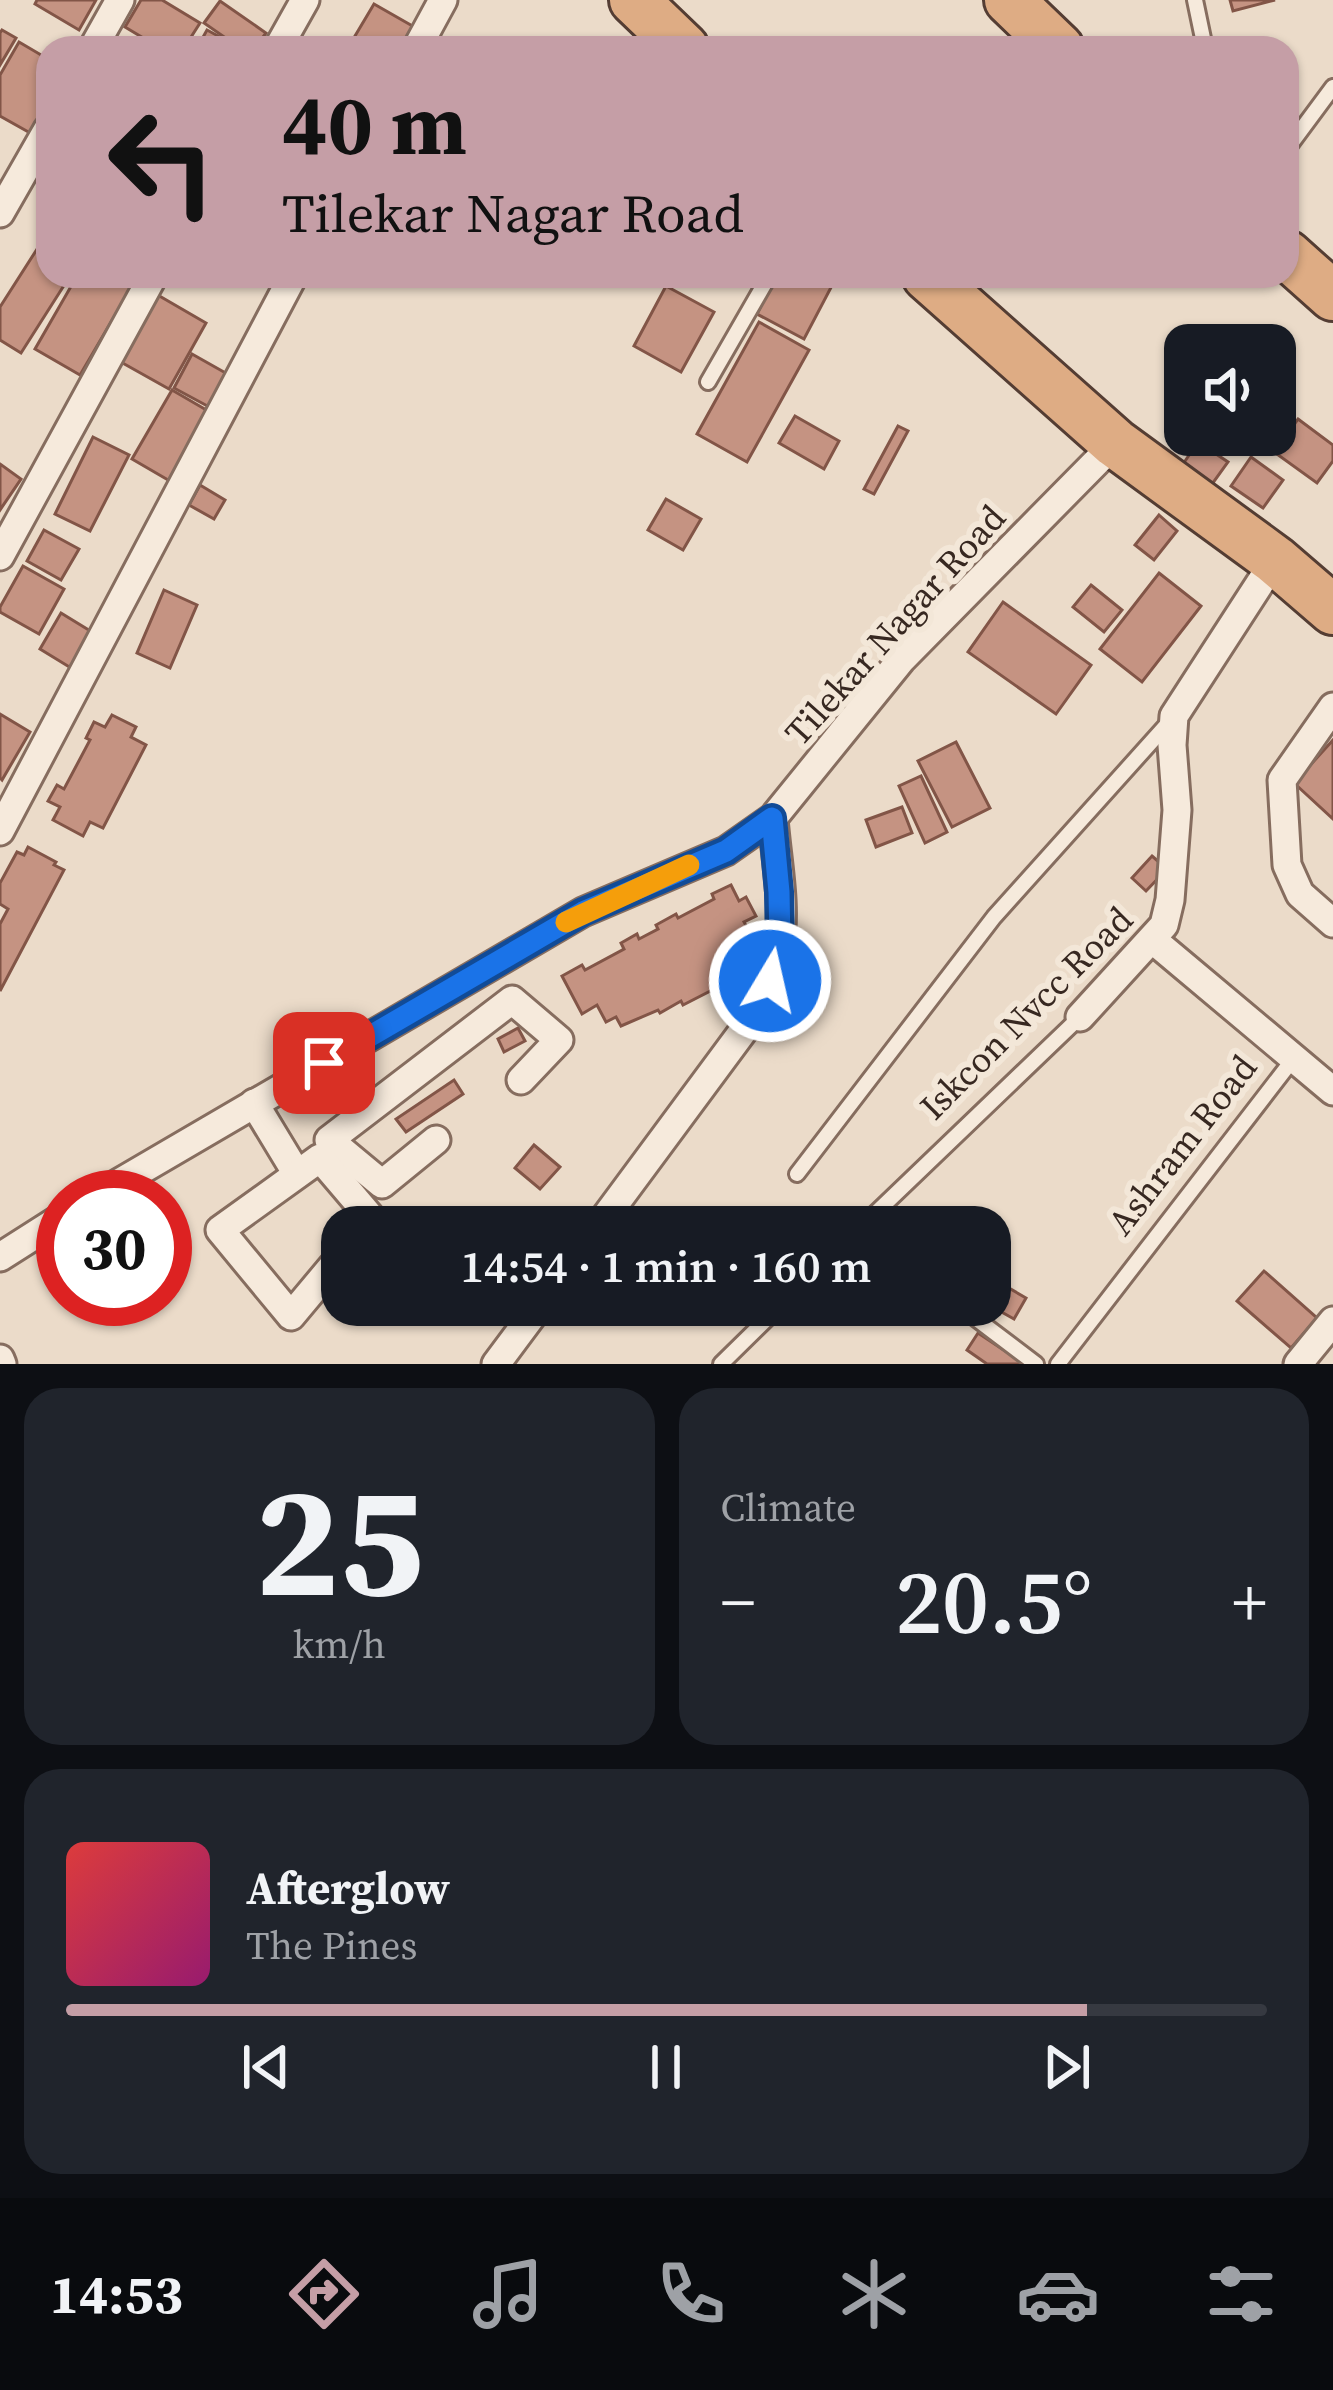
<!DOCTYPE html>
<html lang="en">
<head>
<meta charset="utf-8">
<style>
  :root { --surface:#171b24; --page:#20242c; --text:#f1f3f6; --muted:#9ea1a6; --line:#363941; --accent:#c59ea6 }
  body { margin:0; font-family:"Source Serif 4",serif; background:var(--page); color:var(--text); height:100vh; display:flex; flex-direction:column; font-size:45px; white-space:nowrap }
  * { box-sizing:border-box; margin:0 }
  p { font-size:39px; color:var(--muted) }
  .icon { flex:none; width:66px; height:66px; fill:none; stroke:currentColor; stroke-width:2; stroke-linecap:round; stroke-linejoin:round }
  .map { position:relative; height:1364px; overflow:hidden }
  .details { display:flex; flex-direction:column; gap:24px; padding:24px; background:#0d0f14; flex:1 }
  .details>* { flex:none }
  .guide { position:absolute; left:36px; top:36px; width:1263px; height:252px; border-radius:36px; box-shadow:0 3px 9px #0004; background:#c59ea6; color:#111; overflow:hidden }
  .buttons { position:absolute; left:1164px; top:324px; display:grid; gap:24px }
  .buttons a { display:grid; place-items:center; width:132px; height:132px; border-radius:24px; background:var(--surface); box-shadow:0 3px 9px #0004; font-size:60px }
  .speed { position:absolute; left:36px; top:1170px; display:flex; gap:24px; font-size:60px; font-weight:700; text-align:center }
  .speed>* { display:grid; place-content:center; width:156px; height:156px; border-radius:50%; background:var(--surface); box-shadow:0 3px 9px #0004; line-height:1 }
  .speed .limit { border:18px solid #d22; background:#fff; color:#111 }
  .pin { position:absolute; display:grid; place-items:center; width:102px; height:102px; color:#fff; margin:-51px; border-radius:24px; box-shadow:0 6px 18px #0006 }
  .me { position:absolute; width:132px; margin:-66px; rotate:9deg; stroke-linejoin:round; filter:drop-shadow(0 0 9px #0008) }
  .turn { display:flex; align-items:center; gap:42px; height:252px; padding:0 48px; font-size:54px }
  .turn .icon { width:156px; height:156px; stroke-width:2.5 }
  .turn b { display:block; font-size:84px; line-height:102px }
  .big { font-size:90px; font-weight:600; line-height:1.1 }
  .details .tile { flex:1; display:flex; flex-direction:column; justify-content:center; gap:18px; min-width:0; padding:0 42px; border-radius:36px; background:var(--page) }
  .details .dial { align-items:center; gap:0 }
  .dial b { font-size:156px; line-height:1 }
  .song { display:flex; align-items:center; gap:36px }
  .cover { width:144px; height:144px; border-radius:18px; background:linear-gradient(135deg,hsl(0 70% 55%),hsl(320 70% 35%)) }
  .played { height:12px; border-radius:6px; background:linear-gradient(90deg,var(--accent) 85%,var(--line) 85%) }
  .keys { display:flex; justify-content:space-around; direction:ltr }
  .heat { display:flex; justify-content:space-between; align-items:center; font-size:66px; direction:ltr }
  .details .tiles { flex:1; display:grid; gap:24px; grid-template-columns:1fr 1fr }
  .tile:last-child { grid-column:span 2 }
  .trip { position:absolute; left:321px; top:1206px; width:690px; height:120px; border-radius:36px; background:var(--surface); box-shadow:0 3px 9px #0004; font-weight:600; line-height:120px; text-align:center }
  .tab-bar { display:flex; height:192px; justify-content:space-around; align-items:center; background:#090b0e; color:var(--muted) }
  .tab-bar .icon { width:84px; height:84px }
  .tab-bar .on { color:var(--accent) }
  .tab-bar b { font-size:54px; color:var(--text) }
  .map>svg:first-child { display:block }
</style>
</head>
<body>
<div class="map">
<svg width="1333" height="1364" viewBox="0 0 1333 1364">
  <rect width="100%" height="100%" fill="#ebdbc9"/>
  <g fill="#c59382" stroke="#825547" stroke-width="3">
    <path d="M37,0H96L79,30L35,4Z"/>
    <path d="M141,0H162L200,23L184,48H160L125,27Z"/>
    <path d="M1230,0H1275L1233,11Z"/>
    <path d="M220,1L266,33L255,48H240L204,23Z"/>
    <path d="M374,4L416,28L404,48H363L352,41Z"/>
    <path d="M2,30L16,38L0,65V33Z"/>
    <path d="M207,30L220,37L214,48H197Z"/>
    <path d="M19,42L48,59V105L32,134L0,116V75Z"/>
    <path d="M39,246L48,252V276H70L21,353L0,340V307Z"/>
    <path d="M77,276H123L134,283L80,375L35,349Z"/>
    <path d="M776,276H837L804,339L757,314Z"/>
    <path d="M666,286L714,312L681,372L634,346Z"/>
    <path d="M156,294L206,323L169,389L119,361Z"/>
    <path d="M759,322L809,350L747,462L697,434Z"/>
    <path d="M192,354L231,376L213,409L174,388Z"/>
    <path d="M172,390L215,415L175,484L132,459Z"/>
    <path d="M795,416L839,441L824,469L779,443Z"/>
    <path d="M1298,419L1333,445V461L1317,483L1274,452Z"/>
    <path d="M898,426L908,431L874,494L864,489Z"/>
    <path d="M93,437L129,455L90,531L55,514Z"/>
    <path d="M1198,442L1228,462L1210,487L1181,467Z"/>
    <path d="M1251,457L1283,480L1263,508L1231,486Z"/>
    <path d="M0,464L21,479L0,510Z"/>
    <path d="M200,485L225,500L214,519L189,505Z"/>
    <path d="M666,499L701,519L683,550L648,530Z"/>
    <path d="M1159,515L1177,531L1154,560L1135,545Z"/>
    <path d="M44,530L79,549L61,580L27,561Z"/>
    <path d="M23,566L64,589L39,634L0,612V607Z"/>
    <path d="M1159,573L1201,606L1142,682L1100,649Z"/>
    <path d="M1091,585L1122,610L1104,632L1073,607Z"/>
    <path d="M164,590L197,605L170,668L137,653Z"/>
    <path d="M1003,602L1091,665L1056,714L968,652Z"/>
    <path d="M61,613L92,632L71,668L40,649Z"/>
    <path d="M0,714L30,732L2,780L0,778Z"/>
    <path d="M112,715L136,727L131,737L146,745L103,828L90,822L83,836L53,820L60,807L48,801L57,785L64,789L90,740L86,738L94,722L105,727Z"/>
    <path d="M1333,740V819L1294,783Z"/>
    <path d="M956,742L990,808L952,827L918,761Z"/>
    <path d="M921,776L947,832L925,843L899,786Z"/>
    <path d="M902,807L912,833L876,847L866,820Z"/>
    <path d="M28,847L56,862L54,865L64,870L0,991V924L8,909L0,904V883L17,852L24,855Z"/>
    <path d="M1152,856L1167,869L1146,891L1132,878Z"/>
    <path d="M731,885L739,901L746,897L756,916L744,922L761,953L748,960L753,969L683,1005L681,1001L660,1013L658,1010L621,1026L616,1017L606,1022L597,1005L582,1014L562,976L582,965L585,970L624,949L621,943L637,934L639,939L658,929L656,925L676,914L678,918L714,899L712,894Z"/>
    <path d="M518,1028L525,1041L504,1052L498,1039Z"/>
    <path d="M454,1080L463,1094L406,1132L396,1119Z"/>
    <path d="M534,1145L560,1167L540,1189L515,1168Z"/>
    <path d="M1264,1271L1317,1318L1291,1348L1237,1301Z"/>
    <path d="M990,1277L1026,1298L1014,1319L989,1305Z"/>
    <path d="M978,1333L1025,1364H987L967,1350Z"/>
  </g>
  <g fill="none" stroke-linecap="round" stroke-linejoin="round">
    <defs>
      <g id="service">
        <path d="M1195,0L1205,48"/>
        <path d="M1287,149L1333,87"/>
        <path d="M708,382L769,276"/>
        <path d="M797,1174L994,917L1171,720"/>
        <path d="M861,1227L1080,1017"/>
        <path d="M958,1305L1036,1364"/>
        <path d="M721,1364L781,1305"/>
        <path d="M1058,1364L1294,1058"/>
      </g>
      <g id="minor">
        <path d="M93,48L120,0"/>
        <path d="M278,48L305,0"/>
        <path d="M417,48L443,0"/>
        <path d="M0,213L48,129"/>
        <path d="M0,556L153,276"/>
        <path d="M1333,707L1282,780L1287,865L1300,894L1333,923"/>
        <path d="M0,831L293,276"/>
        <path d="M1153,940L1333,1091"/>
        <path d="M1080,1017L1164,925L1170,900L1177,810L1172,745L1174,716L1275,560"/>
        <path d="M254,1103L297,1174"/>
        <path d="M436,1140L382,1184L329,1140L512,1000L559,1040L521,1080"/>
        <path d="M95,1197L583,912L726,851L773,818L901,660L1115,443"/>
        <path d="M598,1227L752,1019C763,995 774,972 779,946C786,905 776,859 773,818"/>
        <path d="M342,1255L291,1316L220,1230L320,1158L372,1219L366,1227"/>
        <path d="M0,1257L63,1217"/>
        <path d="M0,1359L2,1364"/>
        <path d="M496,1364L540,1305"/>
        <path d="M1298,1364L1333,1321"/>
      </g>
      <g id="trunk">
        <path d="M634,0L684,48"/>
        <path d="M1009,0L1059,48"/>
        <path d="M1287,255L1333,296"/>
        <path d="M927,276L1115,443L1275,560L1333,610"/>
      </g>
    </defs>
    <use href="#service" stroke="#866d5f" stroke-width="20"/>
    <use href="#minor" stroke="#866d5f" stroke-width="33"/>
    <use href="#trunk" stroke="#543d33" stroke-width="54"/>
    <use href="#service" stroke="#f6eadc" stroke-width="14"/>
    <use href="#minor" stroke="#f6eadc" stroke-width="27"/>
    <use href="#trunk" stroke="#deac84" stroke-width="48"/>
  </g>
  <g fill="none" stroke-linecap="round" stroke-linejoin="round">
    <defs>
      <path id="route" d="M324,1063L583,912L726,851L772,818L779,892L780,942L770,981"/>
    </defs>
    <use href="#route" stroke="#114b97" stroke-width="30"/>
    <use href="#route" stroke="#1a73e8" stroke-width="21"/>
    <path stroke="#f59e0b" stroke-width="21" d="M566,922L689,865"/>
  </g>
  <g text-anchor="middle" dominant-baseline="central" stroke-width="12" stroke-linejoin="round" paint-order="stroke">
    <g font-size="36" fill="#372821" stroke="#f3e7d8">
      <text transform="translate(895 625) rotate(-48)">Tilekar Nagar Road</text>
      <text transform="translate(1026 1013) rotate(-45)">Iskcon Nvcc Road</text>
      <text transform="translate(1182 1145) rotate(-52)">Ashram Road</text>
    </g>
  </g>
</svg>
<div class="buttons">
<a><svg class="icon" aria-label="sound" viewBox="0 0 24 24"><path d="M4 9h4l5-4v14l-5-4H4zM17 9q2 3 0 6"/></svg></a>
</div>
<div class="speed"><div class="limit">30</div></div>
<div class="pin" style="left:324px;top:1063px;background:#d93025"><svg class="icon" aria-label="arrive" viewBox="0 0 24 24"><path d="M6 21V4h12l-3 4 3 4H6"/></svg></div>
<svg class="me" style="left:770px;top:981px" viewBox="-20 -20 40 40"><circle r="17" fill="#1a73e8" stroke="#fff" stroke-width="3"/><path d="M0-11L8 9 0 5-8 9z" fill="#fff"/></svg>
<div class="trip">14:54 · 1 min · 160 m</div>
<div class="guide">
<div class="turn"><svg class="icon" aria-label="left" viewBox="0 0 24 24"><path d="M17 20v-9H6M10 6l-5 5 5 5"/></svg><div><b>40 m</b>Tilekar Nagar Road</div></div>
</div>
</div>
<section class="details">
<div class="tiles">
<div class="tile dial"><b>25</b><p>km/h</p></div>
<div class="tile"><p>Climate</p>
<div class="heat"><a>−</a><b class="big">20.5°</b><a>+</a></div>
</div>
<div class="tile">
<div class="song"><i class="cover"></i><div><b>Afterglow</b><p>The Pines</p></div></div>
<div class="played"></div>
<div class="keys"><svg class="icon" aria-label="previous" viewBox="0 0 24 24"><path d="M18 5L8 12l10 7zM5 5v14"/></svg><svg class="icon" aria-label="pause" viewBox="0 0 24 24"><path d="M8 5v14M16 5v14"/></svg><svg class="icon" aria-label="next" viewBox="0 0 24 24"><path d="M6 5l10 7-10 7zM19 5v14"/></svg></div>
</div>
</div>
</section>
<nav class="tab-bar">
<b>14:53</b>
<svg class="icon on" aria-label="directions" viewBox="0 0 24 24"><path d="M12 3l9 9-9 9-9-9zM9 14v-3h6M13 9l2 2-2 2"/></svg>
<svg class="icon" aria-label="music" viewBox="0 0 24 24"><path d="M9 18V5l10-2v13"/><circle cx="6" cy="18" r="3"/><circle cx="16" cy="16" r="3"/></svg>
<svg class="icon" aria-label="phone" viewBox="0 0 24 24"><path d="M5 4h4l2 5-3 2q2 4 5 5l2-3 5 2v4C11 20 4 13 5 4z"/></svg>
<svg class="icon" aria-label="climate" viewBox="0 0 24 24"><path d="M12 3v18M4 7l16 10M4 17L20 7"/></svg>
<svg class="icon" aria-label="car" viewBox="0 0 24 24"><path d="M5 17H2v-5l4-1 3-4h7l3 4 3 1v5h-3M9 17h6M6 11h13"/><circle cx="7" cy="17" r="2"/><circle cx="17" cy="17" r="2"/></svg>
<svg class="icon" aria-label="filters" viewBox="0 0 24 24"><path d="M4 7h16M4 17h16"/><circle cx="9" cy="7" r="2"/><circle cx="15" cy="17" r="2"/></svg>
</nav>
</body>
</html>
